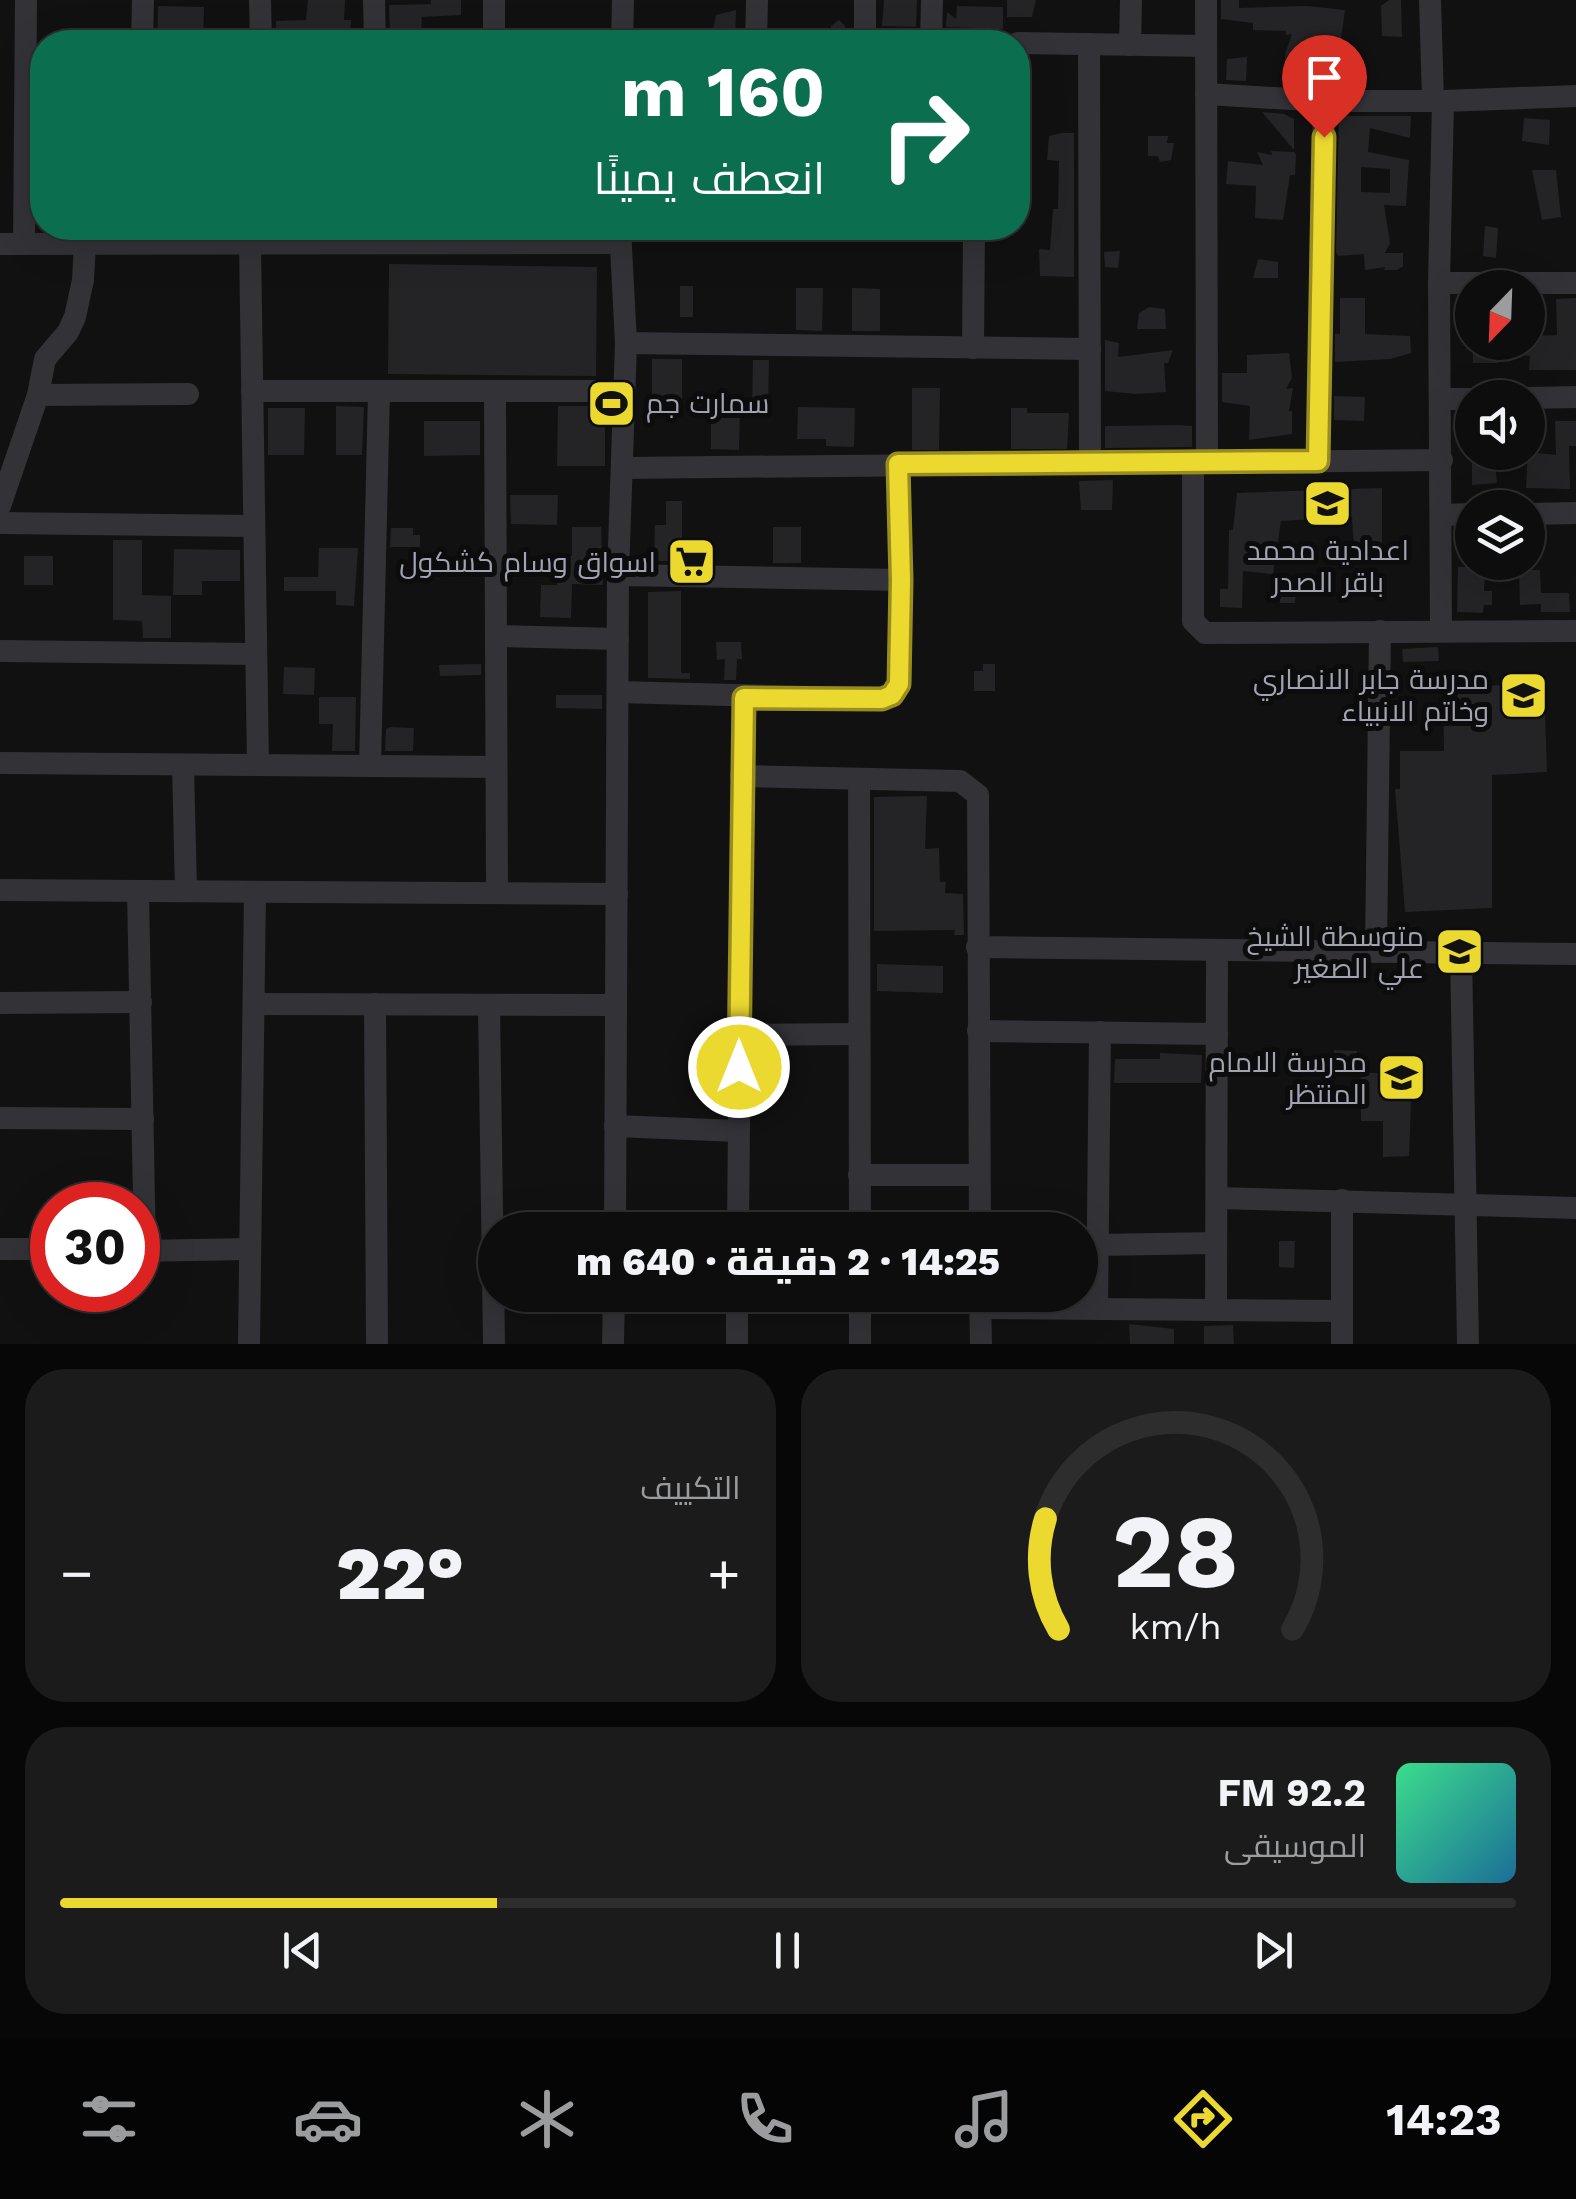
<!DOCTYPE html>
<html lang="ar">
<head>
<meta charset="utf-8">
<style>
  :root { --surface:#0d0d0e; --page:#1b1b1c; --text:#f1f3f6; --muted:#9a9c9e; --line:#2d2d2e; --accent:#ebd930 }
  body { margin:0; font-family:"Work Sans",Cairo,sans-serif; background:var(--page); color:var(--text); direction:rtl; height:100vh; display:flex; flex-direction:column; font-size:38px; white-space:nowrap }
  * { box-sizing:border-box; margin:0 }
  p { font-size:32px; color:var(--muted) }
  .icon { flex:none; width:55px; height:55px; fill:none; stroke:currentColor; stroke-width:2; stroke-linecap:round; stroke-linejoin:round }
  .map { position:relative; height:1344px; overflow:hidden; direction:ltr }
  .panel { display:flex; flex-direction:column; gap:25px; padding:25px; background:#070708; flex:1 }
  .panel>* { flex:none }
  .guide { position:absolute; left:30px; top:30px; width:1000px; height:210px; border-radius:40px; box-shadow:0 10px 40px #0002,0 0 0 2px var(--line); direction:rtl; background:#0b6e4f; color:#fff; overflow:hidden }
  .needle { width:65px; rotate:203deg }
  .tools { position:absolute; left:1455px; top:270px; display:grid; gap:20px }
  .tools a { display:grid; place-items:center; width:90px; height:90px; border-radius:50%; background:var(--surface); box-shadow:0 10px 40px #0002,0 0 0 2px var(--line); font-size:50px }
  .speed { position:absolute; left:30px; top:1182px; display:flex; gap:20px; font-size:50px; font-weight:700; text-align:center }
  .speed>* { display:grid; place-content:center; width:130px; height:130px; border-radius:50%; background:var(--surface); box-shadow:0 10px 40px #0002,0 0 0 2px var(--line); line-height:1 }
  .speed .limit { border:15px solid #d22; background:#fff; color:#111 }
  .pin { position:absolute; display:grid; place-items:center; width:85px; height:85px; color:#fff; margin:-102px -42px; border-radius:50% 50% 50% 0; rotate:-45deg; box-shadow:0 0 10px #0007 }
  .pin .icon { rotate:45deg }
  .me { position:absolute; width:110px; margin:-55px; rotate:0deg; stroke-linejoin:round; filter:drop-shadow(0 0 8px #0008) }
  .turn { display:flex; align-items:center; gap:35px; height:210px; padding:0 40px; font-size:45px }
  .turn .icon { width:130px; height:130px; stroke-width:2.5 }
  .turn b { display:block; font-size:70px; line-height:85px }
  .big { font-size:75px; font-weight:800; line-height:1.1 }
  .panel .tile { flex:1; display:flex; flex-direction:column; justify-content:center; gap:15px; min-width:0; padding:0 35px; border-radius:40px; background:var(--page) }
  .panel .dial { align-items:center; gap:0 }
  .dial svg { height:260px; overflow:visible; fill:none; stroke:var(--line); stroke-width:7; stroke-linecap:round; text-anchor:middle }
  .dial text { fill:var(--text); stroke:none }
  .song { display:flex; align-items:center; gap:30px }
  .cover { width:120px; height:120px; border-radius:15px; background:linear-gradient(135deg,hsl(150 70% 55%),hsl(200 70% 35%)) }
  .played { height:10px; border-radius:5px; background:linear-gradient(90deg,var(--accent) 30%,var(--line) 30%) }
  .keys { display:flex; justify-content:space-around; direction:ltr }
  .heat { display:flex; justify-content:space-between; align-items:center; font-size:55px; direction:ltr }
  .panel .tiles { flex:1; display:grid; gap:25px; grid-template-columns:1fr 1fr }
  .tile:last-child { grid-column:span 2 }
  .trip { position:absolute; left:478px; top:1212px; width:620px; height:100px; border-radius:50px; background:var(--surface); box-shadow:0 10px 40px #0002,0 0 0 2px var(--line); font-weight:800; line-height:100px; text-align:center; direction:rtl }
  .menu { display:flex; height:160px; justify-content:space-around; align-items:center; background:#050506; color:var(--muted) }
  .menu .icon { width:70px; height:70px }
  .menu .active { color:var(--accent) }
  .menu b { font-size:45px; color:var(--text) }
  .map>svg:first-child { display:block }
</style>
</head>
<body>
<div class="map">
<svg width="1576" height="1344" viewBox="0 0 1576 1344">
  <rect width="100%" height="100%" fill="#111112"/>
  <g fill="#242426" fill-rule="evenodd">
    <path d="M308,0H345L344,20H351L350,38L299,36L298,42H276V21L306,20Z"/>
    <path d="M431,0H461V15L422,17L421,34L390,35L389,5L431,4Z"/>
    <path d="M884,0H917L916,27L882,26Z"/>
    <path d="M1007,0H1036L1032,17H1007Z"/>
    <path d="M1221,0H1239V8L1307,6L1345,10L1341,38H1313V76L1286,77L1285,54L1292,34L1286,35V31L1253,30V23L1221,19Z"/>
    <path d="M1389,0H1401L1402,37L1382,36L1381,6Z"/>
    <path d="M158,6L204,7L203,42H157Z"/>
    <path d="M957,6L1003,7V29L946,27L947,12L956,19Z"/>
    <path d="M736,10L735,41H711L716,15Z"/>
    <path d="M839,20L845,26V42H831V26Z"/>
    <path d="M1247,57L1246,81L1226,80L1227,59Z"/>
    <path d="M1262,112L1284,114L1294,119V150Z"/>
    <path d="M1339,116H1411L1410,138L1370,128L1368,152L1409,160L1406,206L1384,205L1390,243L1385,253H1403V266L1397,270H1384L1385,267L1365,270L1364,254L1338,256L1336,252ZM1361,167L1390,169V193L1361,192Z"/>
    <path d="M1524,118L1550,120L1549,145L1522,141Z"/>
    <path d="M1061,133H1074V277L1040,276L1039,249L1050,250L1053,209H1058L1059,161L1047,160L1049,136Z"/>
    <path d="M1148,136H1168L1167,143H1174L1171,160L1160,162L1158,156H1148Z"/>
    <path d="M1271,151L1294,152L1296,155L1295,175H1290L1283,220L1255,218L1256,186L1226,184L1228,161L1263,165L1257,152L1272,155Z"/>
    <path d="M1532,170H1556L1561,217L1542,220Z"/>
    <path d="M1485,226L1498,228L1496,258L1483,256Z"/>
    <path d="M1120,251L1118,268L1105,267L1104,252Z"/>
    <path d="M1258,259L1278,262V278H1253Z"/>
    <path d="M389,264L597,267L596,376L388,374Z"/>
    <rect x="680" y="286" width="13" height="31"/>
    <path d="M796,288H823L822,331L796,330Z"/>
    <path d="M852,288L880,289V331H852Z"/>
    <path d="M1340,298H1365V334L1410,336L1411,353L1390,359L1335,362V334H1340Z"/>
    <path d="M1576,298V370H1529L1530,356L1497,353L1499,363H1473V342H1528V336L1557,335L1556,299Z"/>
    <path d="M1149,307L1165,309L1166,329H1137L1139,313Z"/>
    <path d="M1105,340L1119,343L1118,357L1173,350L1168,363H1164L1166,392L1136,394L1105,391Z"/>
    <path d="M1289,353L1292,378L1286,389L1293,388L1289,411H1292V434L1249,440L1250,406L1222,402V373H1247V355Z"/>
    <rect x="652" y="359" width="30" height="48"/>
    <path d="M753,360H769L768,406L752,405Z"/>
    <path d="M912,388H940L939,450H912Z"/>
    <path d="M1334,396L1365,397L1364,421L1334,420Z"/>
    <path d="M336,406L364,407L362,455H336Z"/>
    <path d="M558,406H605V466H557Z"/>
    <path d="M711,406L740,407L739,450L711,449Z"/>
    <path d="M798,407L855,408L854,447L826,446V439H797Z"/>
    <path d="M268,408H305L304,455H268Z"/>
    <path d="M1011,408H1027V413H1069L1067,449H1011Z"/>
    <path d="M424,421H480V455L424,456Z"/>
    <path d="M1555,421H1576V446H1569L1570,489L1526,488L1528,452L1556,455Z"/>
    <path d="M1179,425L1192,426V447L1105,448V426Z"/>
    <path d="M1494,454L1497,483L1472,485V455Z"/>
    <path d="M1113,480L1112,510H1081L1079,481Z"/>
    <path d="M1382,488V559L1355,560L1352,517L1281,521L1273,574L1243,571L1242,608L1220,607V589H1228L1229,530H1233L1237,493Z"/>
    <path d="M510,495H558L557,525L511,524Z"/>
    <path d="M666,501H682V561H654L655,525H666Z"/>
    <path d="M572,527H601L603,585L572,584L571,618L540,617L541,585H557L558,556H572Z"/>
    <rect x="773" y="527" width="28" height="36"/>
    <path d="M391,528H413V535H420V547H390Z"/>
    <path d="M113,540H142V595L171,596V638H143L142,621L113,620Z"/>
    <path d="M319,548H358L354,606L336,605V591H284V577H318Z"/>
    <path d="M174,549L240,550V581H202V595H173Z"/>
    <rect x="24" y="556" width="29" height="29"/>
    <path d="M1458,567H1485L1484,591H1492V605H1484L1483,613L1457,612Z"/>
    <path d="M1519,570H1540L1541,593H1569L1570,612H1541V604L1520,605Z"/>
    <path d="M1280,586H1296L1295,603H1280Z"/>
    <path d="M681,591V673H690V679L648,678V592Z"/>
    <path d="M716,642H741L742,659H737L736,680H724L725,659L717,660Z"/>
    <path d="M1438,647L1439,661L1403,662L1402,649Z"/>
    <path d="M481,664V675L440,676L439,665Z"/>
    <path d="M983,664H995V691H974V671H983Z"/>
    <path d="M284,667L315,668L314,695L283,694Z"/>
    <path d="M1544,683L1547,772L1492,775V908L1405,912L1395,789H1400V751H1444L1443,688Z"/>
    <path d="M556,695H602V709L556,708Z"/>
    <path d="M319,697H356L355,751H332L333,724H319Z"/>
    <path d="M390,727L414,728L413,751H385L386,729Z"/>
    <path d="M927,796L925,849L939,848L940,882H946L945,893L963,894L964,935H954L955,930L874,931V797Z"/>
    <path d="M877,964L943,966V993L877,991Z"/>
    <path d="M1334,1050L1357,1051L1356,1072H1333Z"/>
    <path d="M1160,1053L1202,1055L1201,1083H1114L1115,1059H1160Z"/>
    <path d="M1361,1073H1412L1409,1156L1383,1157V1121H1361Z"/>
    <path d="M1279,1241H1295L1294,1268L1279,1267Z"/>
    <path d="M1129,1324L1174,1329V1344H1130Z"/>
    <path d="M1233,1325L1234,1344H1204V1326Z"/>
  </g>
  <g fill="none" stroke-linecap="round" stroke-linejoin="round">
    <g stroke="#323237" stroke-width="22">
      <path d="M260,0L261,42"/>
      <path d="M374,0L375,42"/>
      <path d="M865,0V42"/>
      <path d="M1206,0L1207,462"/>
      <path d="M1430,0L1433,100"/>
      <path d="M865,41L956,42"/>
      <path d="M142,42L143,0"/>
      <path d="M494,42V0"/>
      <path d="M622,42L623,0"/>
      <path d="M756,42L757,0"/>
      <path d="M931,42L932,0"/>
      <path d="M1018,43L1206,46"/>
      <path d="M1089,44L1090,463"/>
      <path d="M1130,45L1131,0"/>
      <path d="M1206,94L1324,101H1443L1439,283L1441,630"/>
      <path d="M1443,101L1576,96"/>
      <path d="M833,228L974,230"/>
      <path d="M0,244L620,243"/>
      <path d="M24,244L26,0"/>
      <path d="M250,244L258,765"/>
      <path d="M1439,283H1576"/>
      <path d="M626,343L1090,349"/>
      <path d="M973,348L974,228"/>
      <path d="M252,391H623"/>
      <path d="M495,392L497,893"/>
      <path d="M38,395L188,394"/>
      <path d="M1528,398L1576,397"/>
      <path d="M1441,399H1472"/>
      <path d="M1318,461L1324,101"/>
      <path d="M1193,462V621L1205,633L1576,631"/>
      <path d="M623,468L1442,460"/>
      <path d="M0,506L38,395L45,359L68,332L75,317L83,280L85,244"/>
      <path d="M1528,514L1576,513"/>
      <path d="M1441,515L1472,514"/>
      <path d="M0,523L253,526"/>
      <path d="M618,575L901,580"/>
      <path d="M496,636L618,639"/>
      <path d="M0,651L256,654"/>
      <path d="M618,692L882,699L892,695L899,684L901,580L898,464"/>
      <path d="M0,763L496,767"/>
      <path d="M183,765L186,891"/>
      <path d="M370,766L379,392"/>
      <path d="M741,776L960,781L978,795L980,1230"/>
      <path d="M859,779L860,1230"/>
      <path d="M0,890L617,894"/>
      <path d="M138,891L145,1251"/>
      <path d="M977,947L1576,954"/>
      <path d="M1376,952L1380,631"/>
      <path d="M1461,953L1468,1344"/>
      <path d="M0,1003L141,1002"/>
      <path d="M254,1004L616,1005"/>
      <path d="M375,1004L377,1344"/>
      <path d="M489,1005L494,1344"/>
      <path d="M978,1031L1217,1034"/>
      <path d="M739,1035L859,1034"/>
      <path d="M0,1118L143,1119"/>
      <path d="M615,1126L738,1131"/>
      <path d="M859,1175H979"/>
      <path d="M1217,1198L1576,1208"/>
      <path d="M1342,1200V1344"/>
      <path d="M615,1230L618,575L626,343L620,228"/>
      <path d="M738,1230L743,698"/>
      <path d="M1097,1245L1216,1243"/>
      <path d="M0,1249H52"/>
      <path d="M138,1251L250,1249"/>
      <path d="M860,1295V1344"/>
      <path d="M980,1295L981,1344"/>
      <path d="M980,1308L1342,1311"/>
      <path d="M1097,1309L1100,1032"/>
      <path d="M1216,1309L1217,950"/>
      <path d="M249,1344L255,892"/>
      <path d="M613,1344L614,1295"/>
      <path d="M737,1344V1295"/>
    </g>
  </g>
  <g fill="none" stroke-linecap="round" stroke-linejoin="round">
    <defs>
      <path id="route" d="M739,1067L744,698L882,699L892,695L899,684L901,580L898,464L1318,461L1324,137"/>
    </defs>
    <use href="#route" stroke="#998d1f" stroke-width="25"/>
    <use href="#route" stroke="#ebd930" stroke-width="18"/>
  </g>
  <defs>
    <symbol id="stadium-square" viewBox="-11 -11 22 22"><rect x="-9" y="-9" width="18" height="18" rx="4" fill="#ebd930" stroke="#0c0c0d"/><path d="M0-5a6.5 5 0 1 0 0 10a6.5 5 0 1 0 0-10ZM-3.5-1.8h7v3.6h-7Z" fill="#111"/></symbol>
    <symbol id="school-square" viewBox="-11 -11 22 22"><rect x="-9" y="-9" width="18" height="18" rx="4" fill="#ebd930" stroke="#0c0c0d"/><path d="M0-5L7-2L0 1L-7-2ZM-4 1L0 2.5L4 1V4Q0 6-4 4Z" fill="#111"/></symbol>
    <symbol id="supermarket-square" viewBox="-11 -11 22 22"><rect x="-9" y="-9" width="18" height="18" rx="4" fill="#ebd930" stroke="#0c0c0d"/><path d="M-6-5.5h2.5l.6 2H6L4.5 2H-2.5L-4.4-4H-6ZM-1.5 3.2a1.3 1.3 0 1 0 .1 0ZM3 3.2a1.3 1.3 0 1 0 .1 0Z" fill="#111"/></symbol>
  </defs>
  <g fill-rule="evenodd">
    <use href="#stadium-square" x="584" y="376" width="55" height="55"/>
    <use href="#school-square" x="1300" y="476" width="55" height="55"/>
    <use href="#supermarket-square" x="664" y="534" width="55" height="55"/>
    <use href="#school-square" x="1496" y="668" width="55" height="55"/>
    <use href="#school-square" x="1432" y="924" width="55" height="55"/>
    <use href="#school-square" x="1374" y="1050" width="55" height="55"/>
  </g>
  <g text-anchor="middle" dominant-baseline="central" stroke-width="10" stroke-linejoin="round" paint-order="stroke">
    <g font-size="28" fill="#a2a3b2" stroke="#0c0c0d" text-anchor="end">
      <text x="646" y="403" text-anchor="start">سمارت جم</text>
      <text x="1328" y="550" text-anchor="middle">اعدادية محمد<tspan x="1328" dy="32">باقر الصدر</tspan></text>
      <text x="656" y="562">اسواق وسام كشكول</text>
      <text x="1489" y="679">مدرسة جابر الانصاري<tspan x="1489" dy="32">وخاتم الانبياء</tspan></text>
      <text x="1424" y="936">متوسطة الشيخ<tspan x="1424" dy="32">علي الصغير</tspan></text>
      <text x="1367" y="1062">مدرسة الامام<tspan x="1367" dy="32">المنتظر</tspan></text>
    </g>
  </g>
</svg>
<div class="tools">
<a><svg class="needle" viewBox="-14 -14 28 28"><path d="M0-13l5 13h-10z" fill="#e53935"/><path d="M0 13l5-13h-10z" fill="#9a9c9e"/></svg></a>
<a><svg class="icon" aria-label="sound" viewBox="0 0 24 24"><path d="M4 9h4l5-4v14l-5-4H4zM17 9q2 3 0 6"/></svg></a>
<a><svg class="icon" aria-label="layers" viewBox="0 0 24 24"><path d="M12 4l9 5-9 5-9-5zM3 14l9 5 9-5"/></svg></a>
</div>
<div class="speed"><div class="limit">30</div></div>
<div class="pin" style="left:1324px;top:137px;background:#d93025"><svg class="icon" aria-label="arrive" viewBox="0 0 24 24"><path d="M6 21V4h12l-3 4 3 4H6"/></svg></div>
<svg class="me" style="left:739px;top:1067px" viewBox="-20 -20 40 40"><circle r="17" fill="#ebd930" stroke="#fff" stroke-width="3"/><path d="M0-11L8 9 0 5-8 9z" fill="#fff"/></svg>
<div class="trip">14:25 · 2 دقيقة · 640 m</div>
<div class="guide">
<div class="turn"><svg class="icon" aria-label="right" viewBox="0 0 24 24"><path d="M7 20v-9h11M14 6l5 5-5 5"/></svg><div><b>160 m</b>انعطف يمينًا</div></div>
</div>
</div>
<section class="panel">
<div class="tiles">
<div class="tile dial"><svg viewBox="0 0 100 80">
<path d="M14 69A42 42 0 1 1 86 69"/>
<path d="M14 69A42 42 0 0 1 10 35" stroke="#ebd930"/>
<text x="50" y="56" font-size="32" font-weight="700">28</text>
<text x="50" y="72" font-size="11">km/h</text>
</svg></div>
<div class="tile"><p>التكييف</p>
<div class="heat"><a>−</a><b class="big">22°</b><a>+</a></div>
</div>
<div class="tile">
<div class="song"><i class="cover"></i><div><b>92.2 FM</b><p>الموسيقى</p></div></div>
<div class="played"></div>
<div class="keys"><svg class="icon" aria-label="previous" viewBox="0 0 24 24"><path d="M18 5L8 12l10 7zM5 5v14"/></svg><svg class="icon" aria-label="pause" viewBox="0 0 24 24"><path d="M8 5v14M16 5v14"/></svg><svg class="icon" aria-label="next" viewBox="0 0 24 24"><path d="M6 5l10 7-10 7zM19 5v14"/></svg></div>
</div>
</div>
</section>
<nav class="menu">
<b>14:23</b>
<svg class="icon active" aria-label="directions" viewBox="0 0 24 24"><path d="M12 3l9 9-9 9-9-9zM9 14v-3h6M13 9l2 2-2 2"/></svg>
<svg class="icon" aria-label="music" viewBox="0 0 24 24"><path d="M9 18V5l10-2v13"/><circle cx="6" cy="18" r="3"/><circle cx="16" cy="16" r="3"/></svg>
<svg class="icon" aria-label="phone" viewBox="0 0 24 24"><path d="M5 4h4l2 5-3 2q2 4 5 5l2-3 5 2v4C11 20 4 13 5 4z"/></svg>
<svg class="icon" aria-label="climate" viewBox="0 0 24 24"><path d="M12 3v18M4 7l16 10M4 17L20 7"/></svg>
<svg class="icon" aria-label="car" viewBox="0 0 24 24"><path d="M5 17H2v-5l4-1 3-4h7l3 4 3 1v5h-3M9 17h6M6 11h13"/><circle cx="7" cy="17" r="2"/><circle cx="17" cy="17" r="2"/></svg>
<svg class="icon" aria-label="filters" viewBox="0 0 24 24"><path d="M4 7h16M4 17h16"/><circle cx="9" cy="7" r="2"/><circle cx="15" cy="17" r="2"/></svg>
</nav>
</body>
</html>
